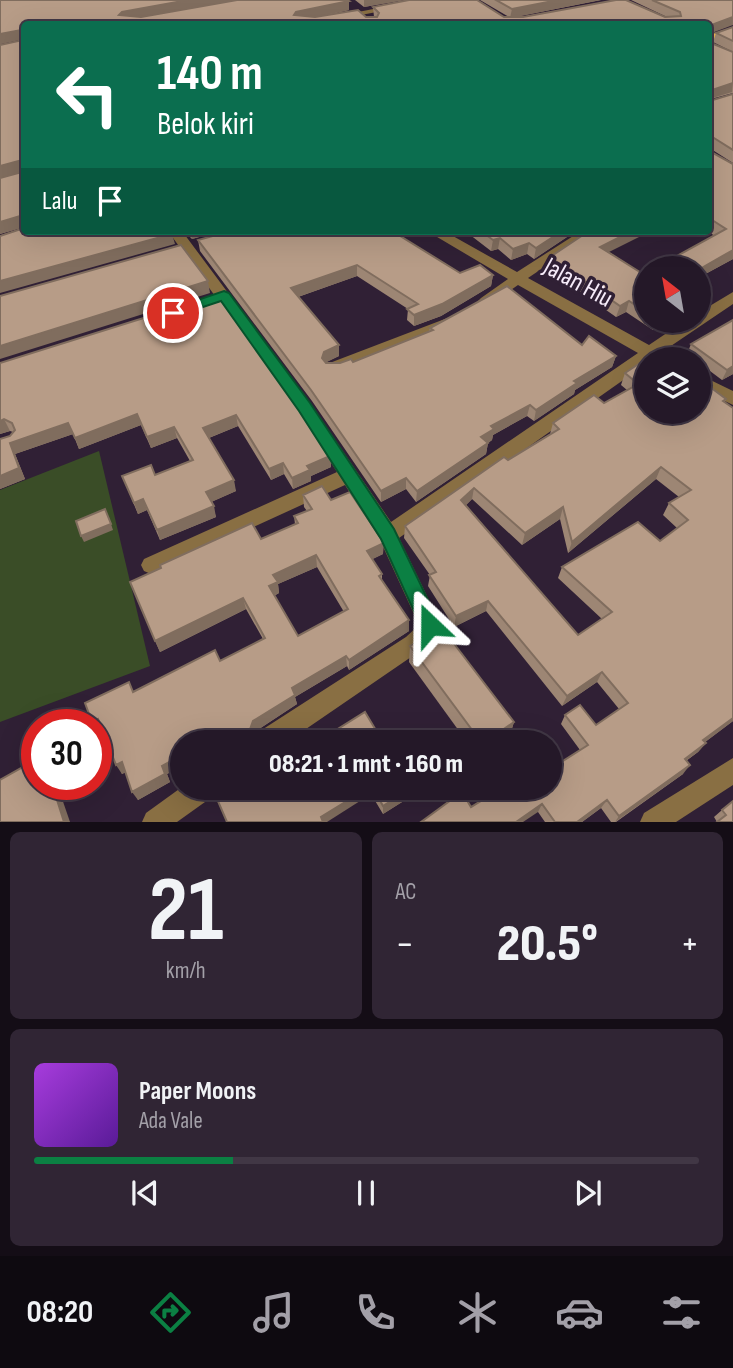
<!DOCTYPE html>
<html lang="id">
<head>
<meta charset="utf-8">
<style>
  :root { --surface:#241828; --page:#302534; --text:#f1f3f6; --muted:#a3a0a8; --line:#413745; --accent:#0b8043 }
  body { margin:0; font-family:"Sofia Sans Condensed",sans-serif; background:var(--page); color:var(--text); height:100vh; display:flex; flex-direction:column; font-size:26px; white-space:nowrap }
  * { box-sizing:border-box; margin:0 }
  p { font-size:23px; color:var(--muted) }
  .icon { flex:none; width:38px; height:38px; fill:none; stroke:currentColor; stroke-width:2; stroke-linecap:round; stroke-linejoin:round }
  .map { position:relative; height:822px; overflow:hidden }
  .side { display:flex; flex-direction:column; gap:10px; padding:10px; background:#140d16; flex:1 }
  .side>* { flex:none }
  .top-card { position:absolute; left:21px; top:21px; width:691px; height:214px; border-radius:7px; box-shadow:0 7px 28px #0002,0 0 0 2px var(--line); background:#0b6e4f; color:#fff; overflow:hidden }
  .needle { width:46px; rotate:329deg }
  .tools { position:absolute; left:634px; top:256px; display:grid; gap:14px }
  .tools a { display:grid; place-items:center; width:77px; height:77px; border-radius:50%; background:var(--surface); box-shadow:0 7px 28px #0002,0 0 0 2px var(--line); font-size:35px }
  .speed { position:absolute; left:21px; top:709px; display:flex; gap:14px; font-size:35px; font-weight:700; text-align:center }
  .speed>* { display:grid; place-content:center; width:91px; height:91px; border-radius:50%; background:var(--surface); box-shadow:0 7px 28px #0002,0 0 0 2px var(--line); line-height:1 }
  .speed .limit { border:10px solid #d22; background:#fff; color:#111 }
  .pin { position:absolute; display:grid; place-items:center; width:60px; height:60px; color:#fff; margin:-30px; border:4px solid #fff; border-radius:50%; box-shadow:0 2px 7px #0007 }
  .me { position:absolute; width:77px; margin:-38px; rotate:337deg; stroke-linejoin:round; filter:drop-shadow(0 0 5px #0008) }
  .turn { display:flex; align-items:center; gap:24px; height:147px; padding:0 21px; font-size:32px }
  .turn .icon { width:91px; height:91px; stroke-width:2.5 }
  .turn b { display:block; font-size:49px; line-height:60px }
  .then { display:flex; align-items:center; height:66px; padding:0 21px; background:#0003; gap:14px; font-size:26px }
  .big { font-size:52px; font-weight:800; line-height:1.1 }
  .side .tile { flex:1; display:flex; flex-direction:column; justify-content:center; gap:10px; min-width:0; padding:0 24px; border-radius:10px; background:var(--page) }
  .side .dial { align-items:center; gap:0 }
  .dial b { font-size:91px; line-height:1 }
  .song { display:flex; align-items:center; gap:21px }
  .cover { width:84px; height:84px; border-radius:10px; background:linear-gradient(135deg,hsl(280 70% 55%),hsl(270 70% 35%)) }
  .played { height:7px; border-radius:4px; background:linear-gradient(90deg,var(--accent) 30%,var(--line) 30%) }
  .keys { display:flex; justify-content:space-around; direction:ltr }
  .heat { display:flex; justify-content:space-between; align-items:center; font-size:38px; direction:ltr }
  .side .tiles { flex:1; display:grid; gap:10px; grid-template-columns:1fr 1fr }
  .tile:last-child { grid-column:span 2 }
  .trip { position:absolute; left:170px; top:730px; width:392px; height:70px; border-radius:35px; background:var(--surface); box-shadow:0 7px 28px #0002,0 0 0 2px var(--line); font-weight:800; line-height:70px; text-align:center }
  .tabs { display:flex; height:112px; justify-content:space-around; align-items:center; background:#0e0a10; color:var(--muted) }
  .tabs .icon { width:49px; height:49px }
  .tabs .active { color:var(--accent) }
  .tabs b { font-size:32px; color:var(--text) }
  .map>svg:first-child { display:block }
</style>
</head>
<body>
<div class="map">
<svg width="733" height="822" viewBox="0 0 733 822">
  <rect width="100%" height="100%" fill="#302035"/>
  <path fill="#3a4d27" d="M99,451L150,666L0,722V490Z"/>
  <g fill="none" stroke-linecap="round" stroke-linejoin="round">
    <g fill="#896f43" fill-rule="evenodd">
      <path d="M419,0H438L315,24H297Z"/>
      <path d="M168,231H182L310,403L391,522L638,353L518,285L491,304H481L478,301L481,298L508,279L427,231H444L517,272L581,231H598L528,278L649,345L686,320H698V313L733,292V304L662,352L664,359H646V364L399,538L441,625L433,642L287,742H254L257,733L406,637L419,625L380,540L345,485L158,571L151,574L144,571L141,565L144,559L337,472L298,411Z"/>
      <path d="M450,317L456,318L458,322L456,326L403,349L333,374L325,368L327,364Z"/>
      <path d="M698,374L733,391V405L698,388Z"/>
      <path d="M733,758V785L676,822H640L644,813Z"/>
      <path d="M182,787L216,788L212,797L177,822H142L146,813Z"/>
    </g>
    <path fill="#edb754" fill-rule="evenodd" d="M733,27V33L709,41V35Z"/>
  </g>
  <g fill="#9d8674" fill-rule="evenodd">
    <path d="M0,0L349,10L319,17H374L373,7L504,17H509L480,0H601L515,17H667L631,0H733L710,34L711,43L731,51L713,42L716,33L733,27V93L711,99L713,100L733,94V163L711,149V152L733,164V259L698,278L715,236L707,231H709V24H24V227L0,234L23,39L0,44Z"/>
    <path d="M355,0H404L364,7Z"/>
    <path d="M184,231H221L192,239Z"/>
    <path d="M465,231H576L534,259L527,254L511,260L498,249L491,251Z"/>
    <path d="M198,240L460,273L493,275L491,286L441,316L414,326L407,320L408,309L357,276L298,297L339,345V356L326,362V363L353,362L429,332L430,328L582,345L616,356L612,367L575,390L574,394L534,421L527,416L493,435L492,440L488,443L486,454L416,502L406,489L381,502L312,401L200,251Z"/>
    <path d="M609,252L643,274L646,273V320H670L653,330L626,312L616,317L548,269L550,257Z"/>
    <path d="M217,295L330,456L331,467L311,476V481L293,489L284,474L271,480L238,426L209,438L236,491L211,502L216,517L160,540L147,510L138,514L122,476L155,475L190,461L177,438L151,448L141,425L79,449L73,434L15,454L25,479L0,489L10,436L13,432L10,431L0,434V363Z"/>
    <path d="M733,320V374L722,380L698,362V359H693L687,354L691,344Z"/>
    <path d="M646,359V411L726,399L725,402L733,408V721L705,742L706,743L698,752L686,761L683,774L616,822H611L601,808L582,822H545L538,812L471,807L555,766L580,750L561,724L565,715L596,725L619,709L597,682L562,706L486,611L454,627L428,586L430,575L404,538L405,526L550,434L553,423L604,403L627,390L621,385L625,373ZM656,479L679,497L669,503L663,515L677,528L660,541L562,567L558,578L602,619L578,635L466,505L472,499L522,545L560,519L568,553Z"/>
    <path d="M303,495L331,500L383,554L372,559L382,574V580L409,620V631L349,670L347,666L295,697L297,704L256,731L252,741L182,742V766L167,774L170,782L138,800L126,772L122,774L102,730L98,732L134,692L220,661L263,639L246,609L160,652L130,582L261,539L295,524L294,516L307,511L304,507ZM317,567L344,612L298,636L274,596L279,593L278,584Z"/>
    <path d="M410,646L514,722L510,735L500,742H467L409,662Z"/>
    <path d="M255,788H411L410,797L383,814L371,794L252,789Z"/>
    <path d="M722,810L733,822H717L714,817Z"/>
  </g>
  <g fill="#806d5e">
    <path d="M188,0H238L124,21L119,15L122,12Z"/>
    <path d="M364,0H404L364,7Z"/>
    <path d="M558,0H601L510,18L512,9Z"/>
    <path d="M349,1V10L296,21L294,15L296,12Z"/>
    <path d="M733,17V25L709,34V26Z"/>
    <path d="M21,30L23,39L0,44V34Z"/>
    <path d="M733,83L732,92L709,99L712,90Z"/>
    <path d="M22,160L24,171L0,178V166Z"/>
    <path d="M20,216L24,227L0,234V222Z"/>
    <path d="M190,231H221L192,239Z"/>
    <path d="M562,231H576L534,259L536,248Z"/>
    <path d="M632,231H651L597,258L600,247Z"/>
    <path d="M172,234L175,244L0,293V281Z"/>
    <path d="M500,238L498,249L491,251L493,240Z"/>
    <path d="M529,243L527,254L511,260L513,249Z"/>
    <path d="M733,250V259L698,278V270Z"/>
    <path d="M357,265V276L292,299L291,288Z"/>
    <path d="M493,275L491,286L441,316L414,326V315Z"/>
    <path d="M208,281L210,293L0,359V346Z"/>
    <path d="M629,301L626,312L616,317L620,306Z"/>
    <path d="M656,320H670L653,330Z"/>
    <path d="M339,345V356L325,363L322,358L324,352Z"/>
    <path d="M616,356L612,367L575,390L574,394L534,421L536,410L574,381Z"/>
    <path d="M733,366V374L722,380L727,370Z"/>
    <path d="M530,405L527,416L493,435L492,440L488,443L486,454L416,502L417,491L481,437L491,426Z"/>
    <path d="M137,414L141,425L79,449L75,438Z"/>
    <path d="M236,415L238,426L206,439L203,428Z"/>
    <path d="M4,419L10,431L0,434V421Z"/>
    <path d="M68,423L73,434L15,454L25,479L0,489V476L10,443Z"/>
    <path d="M174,427L177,438L151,448L147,437Z"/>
    <path d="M330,456L331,467L311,476V481L293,489L292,478L307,466Z"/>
    <path d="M283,463L284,474L271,480L269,469Z"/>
    <path d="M661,467L656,479L568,553L572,542Z"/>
    <path d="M406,478V489L381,502V491Z"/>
    <path d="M234,480L236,491L209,503L206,492Z"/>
    <path d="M474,488L472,499L460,511L461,500Z"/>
    <path d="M143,499L147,510L138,514L134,503Z"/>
    <path d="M214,506L216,517L160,540L157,530Z"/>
    <path d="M563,507L560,519L522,545L525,533Z"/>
    <path d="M111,524L113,530L84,542L81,536Z"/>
    <path d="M384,543L383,554L367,562V551Z"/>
    <path d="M316,555L317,567L278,584L279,593L271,597L269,586L273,575Z"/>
    <path d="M243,598L246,609L160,652L155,641Z"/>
    <path d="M488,601L486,611L454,627L456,616Z"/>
    <path d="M409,620V631L349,670V660Z"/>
    <path d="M346,656L347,666L295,697L297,704L256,731L252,741L250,742H230L292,688Z"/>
    <path d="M602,672L597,682L562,706L567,696Z"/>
    <path d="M733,718V721L696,749L703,740Z"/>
    <path d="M98,719L104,729L98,732L96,729V724H93L92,722Z"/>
    <path d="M514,722L510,735L500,742H485Z"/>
    <path d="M214,738L216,742H206Z"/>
    <path d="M706,743L698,752L677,767L685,759Z"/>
    <path d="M182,755V766L167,774L170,782L138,800L132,792L162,766Z"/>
    <path d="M122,762L128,771L122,774L116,765Z"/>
    <path d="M690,765L683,774L615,822L619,816Z"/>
    <path d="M52,784H57L70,822H64Z"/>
    <path d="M368,788H371V794L327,822H321V817Z"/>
    <path d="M411,788L410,797L383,814V806Z"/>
    <path d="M607,800L601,808L582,822H577Z"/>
    <path d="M542,804L538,812L523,822H516Z"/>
  </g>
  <g fill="#b79c87" stroke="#806d5e" stroke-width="2" fill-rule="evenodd">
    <path d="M0,0H188L122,12L119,15L141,17L237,0H347L349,1L296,12L294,15L315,17L358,10L366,17H377L379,13L373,7L409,0H477L504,17H523L616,0H626L665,17L681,16L680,12L652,0H733V17L709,26L711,43L733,52V83L712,90L710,98L713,100L733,94V150L714,138L711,139V152L733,164V250L698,270V268H655L726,229L709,218V24H24V217L20,216L0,222V178L22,172V160L0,166V45L23,40L24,33L21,30L0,34Z"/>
    <path d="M496,0H558L512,9Z"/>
    <path d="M733,27V41L716,33Z"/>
    <path d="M24,228V231H170L172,234L0,281V236Z"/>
    <path d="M231,231H392L460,273L480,265L493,275L442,304L414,315L407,309L418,304L357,265L291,288L339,345L324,352L322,358L326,363H340L351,359L353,362L433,330L430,328L507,286L582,345L589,336L616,356L574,381L577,383L536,410L530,405L491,426L494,429L481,437L488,443L417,491L406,478L381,491L311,390L198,240Z"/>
    <path d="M481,231H562L536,248L529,243L513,249L500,238L493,240Z"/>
    <path d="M589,231H632L600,247L643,274L646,273V312L629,301L620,306L550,257Z"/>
    <path d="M181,245L208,281L0,346V296Z"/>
    <path d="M217,295L295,401L330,456L307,466L310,470L292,478L283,463L269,469L236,415L203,428L234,480L206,492L214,506L157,530L143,499L134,503L122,476L151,465L155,475L193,460L174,427L147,437L137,414L75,438L68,423L10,443L19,468L0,476V439L10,436L15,430L12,423L4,419L0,421V363Z"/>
    <path d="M733,320V366L727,370L691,344Z"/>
    <path d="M652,355L656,359H646Z"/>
    <path d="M646,359V411H698V378L726,399L723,401L733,408V718L703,740L706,743L685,759L690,765L619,816L607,800L577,822H555L542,804L516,822H421L462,792L471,807L502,788H550V758L555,766L588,745L565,715L580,705L596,725L628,703L602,672L567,696L488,601L456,616L429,575L436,572L405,526L504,457L508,460L559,429L553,423L594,395L604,403L638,384L625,373ZM661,467L691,490L669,503L688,520L660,541L638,522L562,567L612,612L578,635L461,500L474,488L525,533L563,507L572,542Z"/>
    <path d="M322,486L331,500L350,492L384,543L367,551L382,574L379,576L409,620L349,660L346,656L292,688L295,695L253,721L249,732L230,742H216L214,738L206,742H182V755L162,766L165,774L132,792L122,762L116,765L98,719L92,722L85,703L129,682L133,692L215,650L220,661L265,638L243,598L155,641L130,582L161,568L160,565L252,523L261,539L298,523L294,516L312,509L303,495ZM316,555L348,609L298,636L269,586L278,582L273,575Z"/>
    <path d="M105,509L111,524L81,536L76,521Z"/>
    <path d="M442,628L514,722L485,742H481L410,646Z"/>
    <path d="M365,712L383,742H317Z"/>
    <path d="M37,759V784H52L64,822H0V780Z"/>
    <path d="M221,788H251L252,789L255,788H368L321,817L323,822H227L214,792Z"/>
    <path d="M373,788H411L383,806Z"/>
    <path d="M733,801V822H717L726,815L722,810Z"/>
  </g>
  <path fill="#0b8043" stroke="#07532c" stroke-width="2" d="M224,291L229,293L310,403L394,529L440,625L437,631L430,634L423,631L381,539L299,411L221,301L173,317L166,313L168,310Z"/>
  <g text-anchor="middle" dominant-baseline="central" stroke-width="7" stroke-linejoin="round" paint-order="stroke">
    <g font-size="26" fill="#f6ebf9" stroke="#302035">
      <text transform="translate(578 283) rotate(29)">Jalan Hiu</text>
    </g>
  </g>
</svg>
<div class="tools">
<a><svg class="needle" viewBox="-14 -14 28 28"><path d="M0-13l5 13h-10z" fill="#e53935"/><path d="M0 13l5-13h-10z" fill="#a3a0a8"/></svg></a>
<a><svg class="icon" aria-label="layers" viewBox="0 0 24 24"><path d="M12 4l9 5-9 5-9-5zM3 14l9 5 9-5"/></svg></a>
</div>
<div class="speed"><div class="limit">30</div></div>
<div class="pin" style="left:173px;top:313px;background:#d93025"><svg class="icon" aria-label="arrive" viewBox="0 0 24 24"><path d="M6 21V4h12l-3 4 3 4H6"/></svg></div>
<svg class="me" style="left:430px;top:625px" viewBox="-20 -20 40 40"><path d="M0-17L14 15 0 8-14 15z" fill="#0b8043" stroke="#fff" stroke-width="4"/></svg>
<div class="trip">08:21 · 1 mnt · 160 m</div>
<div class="top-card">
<div class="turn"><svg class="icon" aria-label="left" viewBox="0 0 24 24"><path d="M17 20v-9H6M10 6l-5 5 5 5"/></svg><div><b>140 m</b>Belok kiri</div></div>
<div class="then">Lalu<svg class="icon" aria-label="arrive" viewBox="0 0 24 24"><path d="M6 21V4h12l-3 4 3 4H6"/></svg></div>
</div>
</div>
<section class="side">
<div class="tiles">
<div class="tile dial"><b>21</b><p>km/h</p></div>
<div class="tile"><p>AC</p>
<div class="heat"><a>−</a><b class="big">20.5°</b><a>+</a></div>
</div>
<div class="tile">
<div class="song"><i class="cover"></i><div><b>Paper Moons</b><p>Ada Vale</p></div></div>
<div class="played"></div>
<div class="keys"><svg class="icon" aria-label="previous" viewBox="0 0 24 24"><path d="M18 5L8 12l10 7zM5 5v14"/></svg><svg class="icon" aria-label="pause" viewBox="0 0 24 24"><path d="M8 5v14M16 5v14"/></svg><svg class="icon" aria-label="next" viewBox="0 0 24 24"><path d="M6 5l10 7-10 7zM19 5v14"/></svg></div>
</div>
</div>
</section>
<nav class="tabs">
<b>08:20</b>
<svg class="icon active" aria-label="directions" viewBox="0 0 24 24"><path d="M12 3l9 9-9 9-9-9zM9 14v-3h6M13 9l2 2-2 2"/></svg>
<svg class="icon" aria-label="music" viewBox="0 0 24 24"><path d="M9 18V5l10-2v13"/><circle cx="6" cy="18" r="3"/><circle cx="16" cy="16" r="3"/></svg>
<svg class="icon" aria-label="phone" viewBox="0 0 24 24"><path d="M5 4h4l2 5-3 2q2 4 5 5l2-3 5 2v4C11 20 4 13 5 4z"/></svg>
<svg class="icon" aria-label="climate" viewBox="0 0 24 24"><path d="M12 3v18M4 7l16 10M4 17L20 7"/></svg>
<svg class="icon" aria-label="car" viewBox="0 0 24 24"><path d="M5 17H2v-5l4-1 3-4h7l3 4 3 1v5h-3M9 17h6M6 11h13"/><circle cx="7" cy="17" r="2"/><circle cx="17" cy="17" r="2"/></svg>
<svg class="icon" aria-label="filters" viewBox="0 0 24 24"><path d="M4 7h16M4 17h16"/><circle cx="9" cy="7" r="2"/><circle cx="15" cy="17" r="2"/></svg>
</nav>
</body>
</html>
